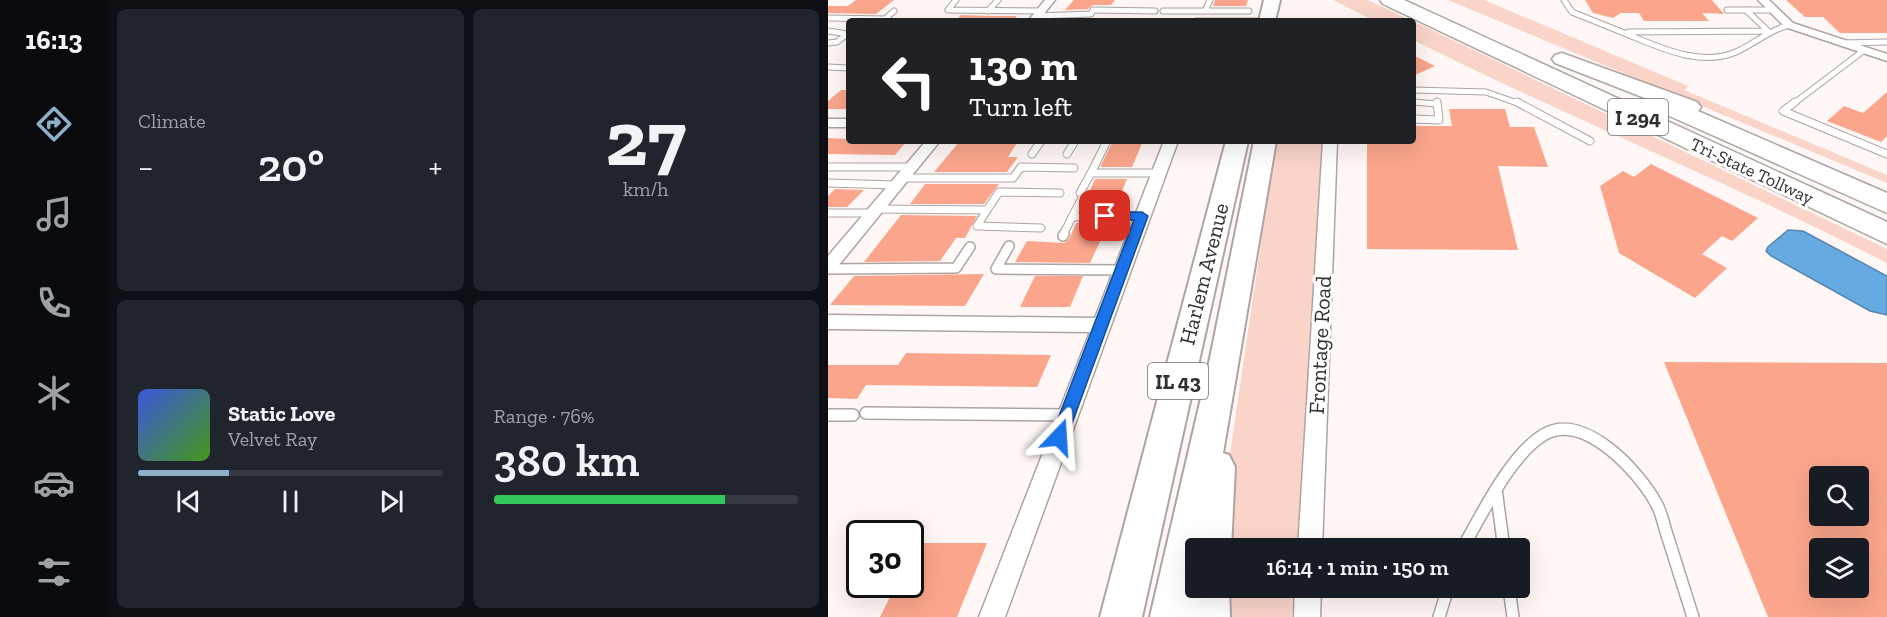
<!DOCTYPE html>
<html lang="en">
<head>
<meta charset="utf-8">
<style>
  :root { --surface:#171b24; --page:#20242c; --text:#f1f3f6; --muted:#9ea1a6; --line:#363941; --accent:#8db0c9 }
  body { margin:0; font-family:"Zilla Slab",serif; background:var(--page); color:var(--text); height:100vh; display:flex; flex-direction:column; font-size:22px; white-space:nowrap }
  * { box-sizing:border-box; margin:0 }
  p { font-size:20px; color:var(--muted) }
  .icon { flex:none; width:33px; height:33px; fill:none; stroke:currentColor; stroke-width:2; stroke-linecap:round; stroke-linejoin:round }
  .map { position:relative; flex:1; overflow:hidden }
  .drawer { display:flex; flex-direction:column; gap:9px; padding:9px; background:#0d0f14; width:720px }
  .drawer>* { flex:none }
  .banner { position:absolute; left:18px; top:18px; width:570px; height:126px; border-radius:6px; box-shadow:0 6px 24px #0002; background:#202124; color:#fff; overflow:hidden }
  .tools { position:absolute; left:981px; top:466px; display:grid; gap:12px }
  .tools a { display:grid; place-items:center; width:60px; height:60px; border-radius:6px; background:var(--surface); box-shadow:0 6px 24px #0002; font-size:30px }
  .speed { position:absolute; left:18px; top:520px; display:flex; gap:12px; font-size:30px; font-weight:700; text-align:center }
  .speed>* { display:grid; place-content:center; width:78px; height:78px; border-radius:50%; background:var(--surface); box-shadow:0 6px 24px #0002; line-height:1 }
  .speed .limit { border:3px solid #111; border-radius:9px; background:#fff; color:#111 }
  .pin { position:absolute; display:grid; place-items:center; width:51px; height:51px; color:#fff; margin:-26px; border-radius:12px; box-shadow:0 3px 9px #0006 }
  .me { position:absolute; width:66px; margin:-33px; rotate:20deg; stroke-linejoin:round; filter:drop-shadow(0 0 4px #0008) }
  .turn { display:flex; align-items:center; gap:21px; height:126px; padding:0 24px; font-size:27px }
  .turn .icon { width:78px; height:78px; stroke-width:2.5 }
  .turn b { display:block; font-size:42px; line-height:51px }
  .big { font-size:45px; font-weight:600; line-height:1.1 }
  .drawer .widget { flex:1; display:flex; flex-direction:column; justify-content:center; gap:9px; min-width:0; padding:0 21px; border-radius:9px; background:var(--page) }
  .drawer .dial { align-items:center; gap:0 }
  .dial b { font-size:78px; line-height:1 }
  .song { display:flex; align-items:center; gap:18px }
  .cover { width:72px; height:72px; border-radius:9px; background:linear-gradient(135deg,hsl(230 70% 55%),hsl(100 70% 35%)) }
  .played { height:6px; border-radius:3px; background:linear-gradient(90deg,var(--accent) 30%,var(--line) 30%) }
  .keys { display:flex; justify-content:space-around; direction:ltr }
  .heat { display:flex; justify-content:space-between; align-items:center; font-size:33px; direction:ltr }
  .charge { height:9px; border-radius:4px; background:linear-gradient(90deg,#34c759 76%,var(--line) 0) }
  .drawer .tiles { flex:1; display:grid; gap:9px; grid-template-columns:repeat(2,1fr) }
  .trip { position:absolute; left:357px; top:538px; width:345px; height:60px; border-radius:6px; background:var(--surface); box-shadow:0 6px 24px #0002; font-weight:600; line-height:60px; text-align:center }
  main { display:flex; flex:1; min-height:0 }
  .tab-bar { display:flex; flex-direction:column; width:108px; justify-content:space-around; align-items:center; background:#090b0e; color:var(--muted) }
  .tab-bar .icon { width:42px; height:42px }
  .tab-bar .active { color:var(--accent) }
  .tab-bar b { font-size:27px; color:var(--text) }
  .map>svg:first-child { display:block }
</style>
</head>
<body>
<main>
<nav class="tab-bar">
<b>16:13</b>
<svg class="icon active" aria-label="directions" viewBox="0 0 24 24"><path d="M12 3l9 9-9 9-9-9zM9 14v-3h6M13 9l2 2-2 2"/></svg>
<svg class="icon" aria-label="music" viewBox="0 0 24 24"><path d="M9 18V5l10-2v13"/><circle cx="6" cy="18" r="3"/><circle cx="16" cy="16" r="3"/></svg>
<svg class="icon" aria-label="phone" viewBox="0 0 24 24"><path d="M5 4h4l2 5-3 2q2 4 5 5l2-3 5 2v4C11 20 4 13 5 4z"/></svg>
<svg class="icon" aria-label="climate" viewBox="0 0 24 24"><path d="M12 3v18M4 7l16 10M4 17L20 7"/></svg>
<svg class="icon" aria-label="car" viewBox="0 0 24 24"><path d="M5 17H2v-5l4-1 3-4h7l3 4 3 1v5h-3M9 17h6M6 11h13"/><circle cx="7" cy="17" r="2"/><circle cx="17" cy="17" r="2"/></svg>
<svg class="icon" aria-label="filters" viewBox="0 0 24 24"><path d="M4 7h16M4 17h16"/><circle cx="9" cy="7" r="2"/><circle cx="15" cy="17" r="2"/></svg>
</nav>
<section class="drawer">
<div class="tiles">
<div class="widget"><p>Climate</p>
<div class="heat"><a>−</a><b class="big">20°</b><a>+</a></div>
</div>
<div class="widget dial"><b>27</b><p>km/h</p></div>
<div class="widget">
<div class="song"><i class="cover"></i><div><b>Static Love</b><p>Velvet Ray</p></div></div>
<div class="played"></div>
<div class="keys"><svg class="icon" aria-label="previous" viewBox="0 0 24 24"><path d="M18 5L8 12l10 7zM5 5v14"/></svg><svg class="icon" aria-label="pause" viewBox="0 0 24 24"><path d="M8 5v14M16 5v14"/></svg><svg class="icon" aria-label="next" viewBox="0 0 24 24"><path d="M6 5l10 7-10 7zM19 5v14"/></svg></div>
</div>
<div class="widget"><p>Range · 76%</p><b class="big">380 km</b><div class="charge"></div></div>
</div>
</section>
<div class="map">
<svg width="1059" height="617" viewBox="0 0 1059 617">
  <rect width="100%" height="100%" fill="#fef7f5"/>
  <g fill="#fad4c8">
    <path d="M505,0H540L584,21H547Z"/>
    <path d="M620,0H656L860,86L856,90L1059,175V183Z"/>
    <path d="M585,21L1059,249V263C904,183 741,118 585,40Z"/>
    <path d="M448,141H496L497,171L469,549H388Z"/>
    <path d="M387,588H467L464,617H387Z"/>
  </g>
  <path fill="#66aae2" stroke="#5785ac" stroke-width="1.5" d="M960,230L975,231L1059,276V315L1042,311L943,256L938,251L940,247Z"/>
  <g fill="#fba68c" fill-rule="evenodd">
    <path d="M28,0H66L48,14L0,13V6H20Z"/>
    <path d="M246,0H287L283,5H265L260,9L237,10Z"/>
    <path d="M387,0H420L418,6H385Z"/>
    <path d="M757,0H884L896,14L874,13L881,21H816L811,13H793L785,18L765,13Z"/>
    <path d="M958,0H1059V33H1012L995,17H977Z"/>
    <path d="M133,15L160,16H189L184,21H127Z"/>
    <path d="M585,55L607,66L585,76Z"/>
    <path d="M13,90H21V106L17,109H0V101Z"/>
    <path d="M1059,92V136L1053,142L999,121L1016,106L1035,113Z"/>
    <path d="M621,109H677L682,127H706L720,167L670,166L690,250L539,249V141H585V126H624Z"/>
    <path d="M0,138L21,139V141H79L67,155L0,154Z"/>
    <path d="M132,141H190L180,157H190L179,172H106Z"/>
    <path d="M285,141H315L304,167H272Z"/>
    <path d="M823,164L930,218L904,241L894,236L874,254L899,268L867,298L791,253L772,186L795,171L806,177Z"/>
    <path d="M267,179H299L286,211H253Z"/>
    <path d="M97,184H171L156,204H82Z"/>
    <path d="M7,189L36,190L19,207H0V196Z"/>
    <path d="M73,215L149,216L137,238H128L112,261L36,262Z"/>
    <path d="M281,222L262,263L187,262L199,241L236,243L241,239L248,223Z"/>
    <path d="M156,274L137,306L2,305L26,276Z"/>
    <path d="M207,276H255L242,307H192Z"/>
    <path d="M78,353L223,355L209,387L38,385L29,399L0,398V365H70Z"/>
    <path d="M836,362L1059,363V617H940ZM992,477H1030V516H992ZM992,549H1030V588H992Z"/>
    <path d="M88,543H159L129,617H52L68,585H82V555Z"/>
  </g>
  <g fill="none" stroke-linecap="round" stroke-linejoin="round">
    <defs>
      <g id="lane-far3">
        <path d="M128,0L120,10L213,11"/>
        <path d="M382,0L377,11H421"/>
        <path d="M736,0L744,12L801,35"/>
        <path d="M899,10H918"/>
        <path d="M946,10H918L940,31L800,32L801,35C833,48 873,67 908,52C926,44 941,30 961,25"/>
        <path d="M160,11L170,0"/>
        <path d="M335,11H377"/>
        <path d="M209,16L263,14L265,10L327,11"/>
        <path d="M0,18L57,19L66,11"/>
        <path d="M368,21H437"/>
        <path d="M0,31L19,34L9,42L0,43"/>
        <path d="M1013,43L1059,42"/>
        <path d="M0,67L21,68"/>
        <path d="M585,90L658,92L692,104"/>
        <path d="M585,102L609,104"/>
        <path d="M965,104L1035,51"/>
      </g>
      <g id="lane-far2">
        <path d="M689,102L762,141"/>
        <path d="M967,102L955,111L1059,154"/>
        <path d="M585,119L611,120L609,102"/>
        <path d="M204,154L213,141"/>
        <path d="M239,154L247,141"/>
        <path d="M0,167H83"/>
        <path d="M263,173L279,141"/>
        <path d="M74,178H185L193,167L246,168"/>
        <path d="M0,183L68,185"/>
        <path d="M252,193L263,173H329"/>
        <path d="M254,198L244,217L314,216"/>
        <path d="M48,209L159,210L171,192L232,193"/>
        <path d="M159,210L149,226L213,228"/>
        <path d="M0,213H45"/>
        <path d="M235,235L244,217"/>
      </g>
      <g id="lane-far1">
        <path d="M235,236L236,234"/>
        <path d="M181,246L168,269L293,270"/>
        <path d="M0,269L128,268L142,247"/>
      </g>
      <g id="lane">
        <path d="M38,413L240,415"/>
        <path d="M0,415H25"/>
        <path d="M668,489L676,549"/>
        <path d="M634,549C653,516 683,453 717,434C757,412 811,472 828,503C834,513 836,527 840,538C848,564 857,591 865,617"/>
        <path d="M681,588L685,617"/>
        <path d="M611,617L620,588"/>
      </g>
      <g id="street">
        <path d="M217,0H227L210,21H200Z"/>
        <path d="M930,0H941L965,23L1059,54V61L957,27Z"/>
        <rect x="0" y="119" width="21" height="8"/>
        <path d="M98,141H112L6,271L0,273V256Z"/>
        <path d="M336,141H350L177,617H151L262,332L0,329V315L267,318Z"/>
        <path d="M495,141H509L494,549H470Z"/>
        <path d="M467,588H493L492,617H466Z"/>
      </g>
      <g id="primary">
        <path d="M436,0H452L447,21H431Z"/>
        <path d="M398,141H420L314,617H272Z"/>
        <path d="M426,141H448L395,453L401,455L407,467L403,549H368V588H401L402,617H322L380,368Z"/>
      </g>
      <g id="highway">
        <path d="M552,0H576L1059,222V244L555,4Z"/>
        <path d="M734,53L869,102L873,107L870,111L1059,193V213L828,110L824,105L827,102L727,63L724,59L727,55Z"/>
      </g>
    </defs>
    <use href="#lane-far3" stroke="#aea4a1" stroke-width="7"/>
    <use href="#lane-far2" stroke="#aea4a1" stroke-width="9"/>
    <use href="#lane-far1" stroke="#aea4a1" stroke-width="12"/>
    <use href="#lane" stroke="#aea4a1" stroke-width="14"/>
    <use href="#street" stroke="#aea4a1" stroke-width="3"/>
    <use href="#primary" stroke="#aea4a1" stroke-width="4"/>
    <use href="#highway" stroke="#aea4a1" stroke-width="3"/>
    <use href="#lane-far3" stroke="#fff" stroke-width="5"/>
    <use href="#lane-far2" stroke="#fff" stroke-width="7"/>
    <use href="#lane-far1" stroke="#fff" stroke-width="9"/>
    <use href="#lane" stroke="#fff" stroke-width="11"/>
    <use href="#street" fill="#fff" fill-rule="evenodd"/>
    <use href="#primary" fill="#fff" fill-rule="evenodd"/>
    <use href="#highway" fill="#fff" fill-rule="evenodd"/>
  </g>
  <path fill="#1a73e8" stroke="#114b97" stroke-width="1.5" d="M277,212H314L320,216L239,437L237,443L231,445L225,443L223,437L306,220L273,219V213Z"/>
  <g text-anchor="middle" dominant-baseline="central" stroke-width="6" stroke-linejoin="round" paint-order="stroke">
    <g font-size="18" fill="#332f2e" stroke="#fff">
      <text transform="translate(924 171) rotate(25)">Tri-State Tollway</text>
    </g>
    <g fill="#fff" stroke="#706d6d" stroke-width="1.5">
      <rect x="780" y="99" width="60" height="36" rx="4.5"/>
      <rect x="320" y="363" width="60" height="36" rx="4.5"/>
    </g>
    <g font-size="21" font-weight="bold" fill="#332f2e">
      <text x="810" y="117">I 294</text>
      <text x="350" y="381">IL 43</text>
    </g>
    <g font-size="22" fill="#332f2e" stroke="#fff">
      <text transform="translate(376 274) rotate(-76)">Harlem Avenue</text>
      <text transform="translate(492 345) rotate(-87)">Frontage Road</text>
    </g>
  </g>
</svg>
<div class="tools">
<a><svg class="icon" aria-label="search" viewBox="0 0 24 24"><circle cx="10" cy="10" r="6"/><path d="M15 15l6 6"/></svg></a>
<a><svg class="icon" aria-label="layers" viewBox="0 0 24 24"><path d="M12 4l9 5-9 5-9-5zM3 14l9 5 9-5"/></svg></a>
</div>
<div class="speed"><div class="limit">30</div></div>
<div class="pin" style="left:277px;top:216px;background:#d93025"><svg class="icon" aria-label="arrive" viewBox="0 0 24 24"><path d="M6 21V4h12l-3 4 3 4H6"/></svg></div>
<svg class="me" style="left:231px;top:437px" viewBox="-20 -20 40 40"><path d="M0-17L14 15 0 8-14 15z" fill="#1a73e8" stroke="#fff" stroke-width="4"/></svg>
<div class="trip">16:14 · 1 min · 150 m</div>
<div class="banner">
<div class="turn"><svg class="icon" aria-label="left" viewBox="0 0 24 24"><path d="M17 20v-9H6M10 6l-5 5 5 5"/></svg><div><b>130 m</b>Turn left</div></div>
</div>
</div>
</main>
</body>
</html>
